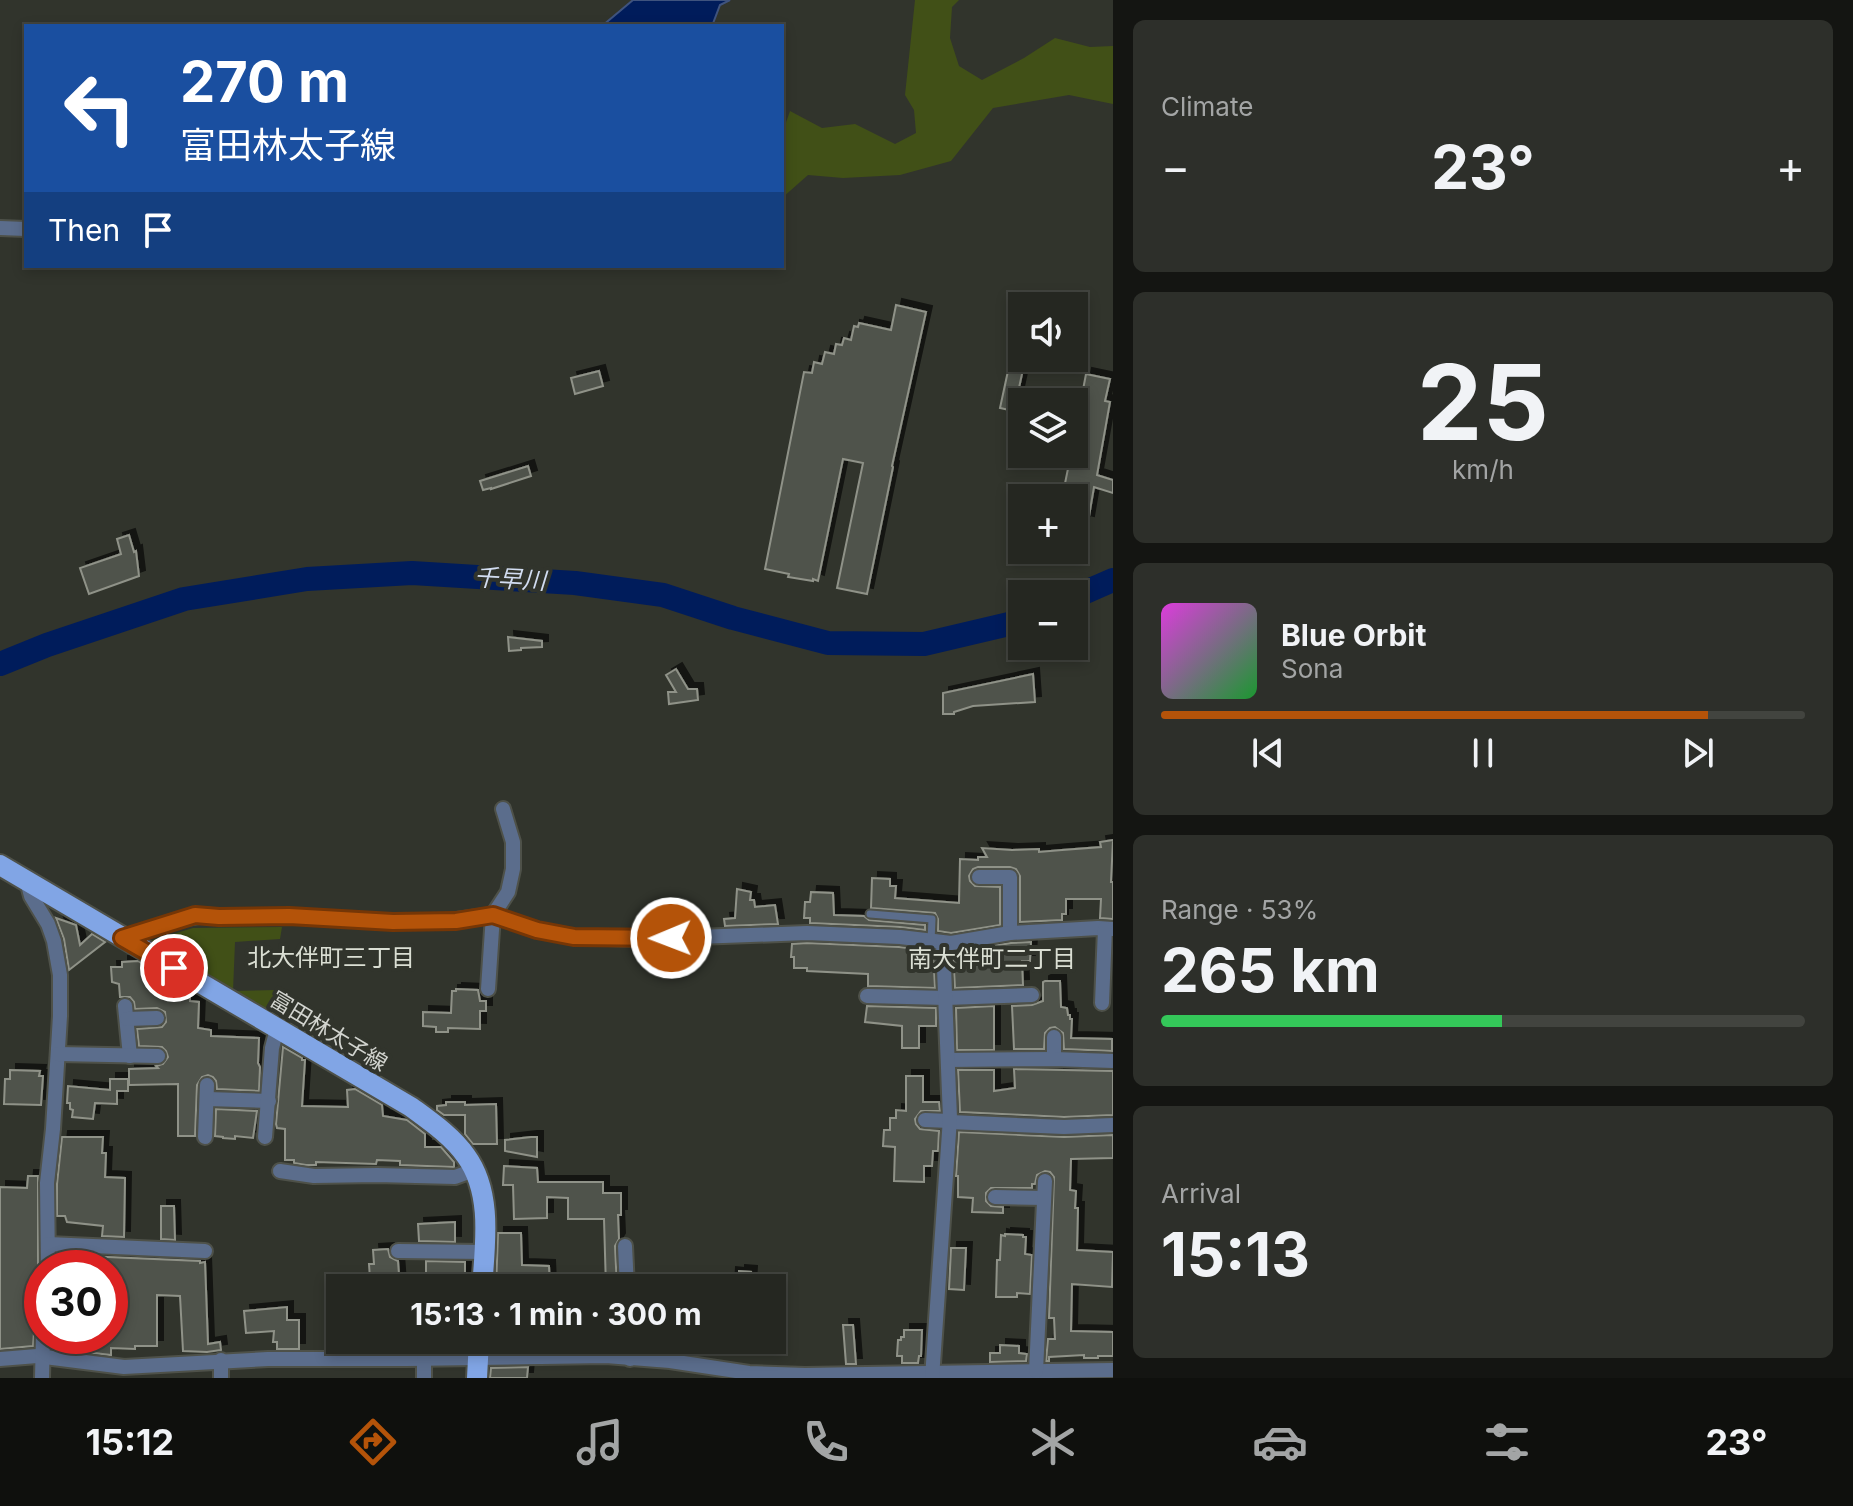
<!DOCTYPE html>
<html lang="en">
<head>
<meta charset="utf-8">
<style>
  :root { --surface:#252721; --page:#2d2f2a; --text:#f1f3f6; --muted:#a3a5a5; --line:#42443f; --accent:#b45309 }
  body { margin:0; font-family:Inter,"Noto Sans JP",sans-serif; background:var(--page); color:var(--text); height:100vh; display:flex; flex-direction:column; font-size:30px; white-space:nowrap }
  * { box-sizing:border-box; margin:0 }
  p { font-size:26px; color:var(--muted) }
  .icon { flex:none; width:44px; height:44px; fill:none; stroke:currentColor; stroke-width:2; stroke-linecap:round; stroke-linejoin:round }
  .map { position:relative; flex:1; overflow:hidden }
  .sheet { display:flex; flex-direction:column; gap:20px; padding:20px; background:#141512; width:740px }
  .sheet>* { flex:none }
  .hud { position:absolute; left:24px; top:24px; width:760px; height:244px; border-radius:0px; box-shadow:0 4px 12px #0003,0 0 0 2px var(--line); background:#1a4fa0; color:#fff; overflow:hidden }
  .buttons { position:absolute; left:1008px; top:292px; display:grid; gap:16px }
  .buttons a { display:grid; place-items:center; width:80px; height:80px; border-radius:0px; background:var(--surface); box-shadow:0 4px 12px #0003,0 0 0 2px var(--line); font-size:40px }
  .speed { position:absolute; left:24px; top:1250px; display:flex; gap:16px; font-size:40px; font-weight:700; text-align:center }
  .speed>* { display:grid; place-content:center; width:104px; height:104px; border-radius:50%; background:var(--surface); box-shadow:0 4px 12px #0003,0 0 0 2px var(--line); line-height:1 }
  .speed .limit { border:12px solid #d22; background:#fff; color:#111 }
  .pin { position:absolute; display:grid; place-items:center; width:68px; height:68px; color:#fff; margin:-34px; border:4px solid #fff; border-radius:50%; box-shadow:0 2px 8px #0007 }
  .me { position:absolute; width:88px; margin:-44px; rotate:269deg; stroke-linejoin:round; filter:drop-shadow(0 0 6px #0008) }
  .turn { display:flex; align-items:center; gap:28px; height:168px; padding:0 24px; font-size:36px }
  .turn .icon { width:104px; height:104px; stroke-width:2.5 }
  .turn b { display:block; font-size:56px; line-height:68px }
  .then { display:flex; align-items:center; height:76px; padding:0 24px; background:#0003; gap:16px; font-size:30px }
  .big { font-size:60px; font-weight:700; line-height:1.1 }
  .sheet .card { flex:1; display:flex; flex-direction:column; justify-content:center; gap:12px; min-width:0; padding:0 28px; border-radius:12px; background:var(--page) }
  .sheet .dial { align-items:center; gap:0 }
  .dial b { font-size:104px; line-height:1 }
  .song { display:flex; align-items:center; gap:24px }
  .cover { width:96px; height:96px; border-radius:12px; background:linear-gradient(135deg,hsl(300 70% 55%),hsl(130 70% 35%)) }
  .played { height:8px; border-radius:4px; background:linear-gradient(90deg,var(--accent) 85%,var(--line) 85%) }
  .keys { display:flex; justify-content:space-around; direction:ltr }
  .heat { display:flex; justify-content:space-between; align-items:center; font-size:44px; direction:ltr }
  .charge { height:12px; border-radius:6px; background:linear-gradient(90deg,#34c759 53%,var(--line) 0) }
  .trip { position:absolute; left:326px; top:1274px; width:460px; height:80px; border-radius:0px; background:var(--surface); box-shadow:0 4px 12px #0003,0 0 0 2px var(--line); font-weight:700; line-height:80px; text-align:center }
  .dock { display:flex; height:128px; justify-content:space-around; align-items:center; background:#0f100d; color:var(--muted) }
  .dock .icon { width:56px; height:56px }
  .dock .on { color:var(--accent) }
  .dock b { font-size:36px; color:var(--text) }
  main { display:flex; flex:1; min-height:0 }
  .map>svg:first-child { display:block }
</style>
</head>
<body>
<main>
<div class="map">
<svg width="1113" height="1378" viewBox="0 0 1113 1378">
  <defs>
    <filter id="shadow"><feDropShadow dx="6" dy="-6" stdDeviation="0" flood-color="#0009"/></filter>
  </defs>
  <rect width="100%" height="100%" fill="#31342c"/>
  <g fill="#415017">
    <path d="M915,0H959L952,7L950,38L959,66L982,80L1024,58L1055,38L1090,47L1113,46V104L1069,95L993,108L951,161L900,175L843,178L808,175L782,198V134L790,111L822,128L855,124L895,144L916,133L914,110L905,95Z"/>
    <path d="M282,927L280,939L235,942L233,991L278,990V1021L143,943L193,928Z"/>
  </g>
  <path fill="#001c5b" stroke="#3f537e" stroke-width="2" d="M633,0H730L720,5L712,26H602Z"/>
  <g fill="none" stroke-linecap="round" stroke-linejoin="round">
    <g stroke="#001c5b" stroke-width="24">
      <path d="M1074,597L1113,580"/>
      <path d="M0,664L47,645L184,599L307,579L412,573L575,583L663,595L733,618L828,643L924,644L1022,621"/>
    </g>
  </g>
  <g fill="#50534b" stroke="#8f9288" stroke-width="2" filter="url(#shadow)">
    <path d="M896,305L926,312L892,466L893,467L867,594L837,588L863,463L843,459L818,581L813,579V581L788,577L789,574L765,569L804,372L812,373L814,362L822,364L825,352L834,354L836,344L842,345L844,338L851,340L854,326L858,327L859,323L891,330Z"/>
    <path d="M1011,357L1025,360L1014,411L1000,408Z"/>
    <path d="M599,371L603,386L575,394L571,378Z"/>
    <path d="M1086,374L1110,379L1105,401L1110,402L1097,475L1113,480V493L1094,487L1088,522L1074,519V498H1062L1071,454H1074V437Z"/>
    <path d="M528,466L531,476L491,489V488L483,490L480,481Z"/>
    <path d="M129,535L134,552L136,551L139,576L89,594L80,568L121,554L117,539Z"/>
    <path d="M508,637L542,641V647L521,648V650L509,651Z"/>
    <path d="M676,669L688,689H697L698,700L669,704L668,692H676L666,675Z"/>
    <path d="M1033,674L1035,702L973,706L954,712V714H943V693Z"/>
    <path d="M1113,840L1111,882H1113V919L1100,918L1101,899H1066V914H1062V920L1020,922V876L1016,869L1010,867H978L973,869L969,876L970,881L975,886L1000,887V925L951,933L938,931V919L935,913L871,908L872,878L890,879V886H896L895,898L959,903L960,859L978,860V857H987L982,848L1012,850L1039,849V852L1062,850L1101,847L1100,842Z"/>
    <path d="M737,889L751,892L750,900H754L755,907L775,905L778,924L725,926L724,919L735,918Z"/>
    <path d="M811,892L833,893L834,915L864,916L869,920L925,925V930L900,927L810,923V918H804L805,902H810Z"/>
    <path d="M56,918L76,925L80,945L92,934L105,942L69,970L64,939Z"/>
    <path d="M1031,942L1030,961H1022L1023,985L955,988L953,953L1011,943Z"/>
    <path d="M807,943L899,947L933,951L935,988L868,986V974L807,971V968H794V957H791L792,944Z"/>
    <path d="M138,961L149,968L150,987L169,988V997L190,998V1001L199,1002L198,1028L211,1030V1036L259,1038L258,1063L260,1067L259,1091L217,1089L216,1081L213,1077L208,1075L202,1077L197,1085L195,1136H178V1084L129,1085V1069L158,1068L156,1066L163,1064L168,1057L166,1051L162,1047L139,1046L137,1029L162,1027L166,1022L165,1012L157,1008L135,1009L134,1002L130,997H120L119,984L112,982L111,967H122V962Z"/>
    <path d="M1045,981H1060L1061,1007L1067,1008L1068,1015H1070V1019H1072L1071,1038L1112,1039V1051L1064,1049L1063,1033L1055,1027L1050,1028L1045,1033L1044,1049H1014L1012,1006L1032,1005L1043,1001V982Z"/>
    <path d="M456,989L478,990L480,1001H486V1011H480V1029L448,1028V1032H436V1027L423,1026V1012L451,1013L452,991H456Z"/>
    <path d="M867,1006L936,1008V1026H919V1048H902V1026L865,1022Z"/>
    <path d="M994,1006V1050H957L956,1008Z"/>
    <path d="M283,1047L302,1058V1060H305L302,1106L348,1107L347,1090L355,1089L382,1105L383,1116L407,1120L425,1134V1147H441L454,1162V1167L400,1165V1161L377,1160L376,1164L316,1162V1165H306L294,1163V1160H285V1129L277,1128L276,1124Z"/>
    <path d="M1014,1069L1113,1071V1115L1064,1117L960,1112L958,1070H994V1091L1015,1088Z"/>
    <path d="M10,1070L40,1071L39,1076H43L41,1105L4,1104L5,1079H10Z"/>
    <path d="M906,1076H923V1102H939L940,1111H921L915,1119L916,1124L920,1129L939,1131L938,1151H933L932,1166H924V1182L894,1181L895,1147L883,1146L884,1130H890V1118H896V1110L906,1111Z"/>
    <path d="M110,1079H128V1091H117V1104L95,1103L93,1119L72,1117L73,1110L70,1109V1103H67L68,1086L110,1090Z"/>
    <path d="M446,1102H465V1105L496,1104L497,1144H473L465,1134V1115H444L437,1110V1106L446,1105Z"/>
    <path d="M216,1109L257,1111L253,1138L235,1136V1139L223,1138V1137L215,1136Z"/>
    <path d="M959,1132L1064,1137L1113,1135V1158L1071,1159L1070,1190L1076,1191L1075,1208H1078L1077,1250L1113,1252L1112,1287L1072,1284L1071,1331L1113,1332V1356H1098V1358H1084V1355L1049,1357V1361H1046L1048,1339H1055L1054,1318H1049L1054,1177L1050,1172L1045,1171L1037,1175L1035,1184H1032V1188H991L986,1193V1201L991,1206L1003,1207V1213L972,1212L973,1198L958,1197V1176H956Z"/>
    <path d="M62,1137H103L102,1153H106L105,1177L125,1178L124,1237L102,1236L103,1226L67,1222L65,1216H57V1184Z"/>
    <path d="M531,1137H537V1157L505,1151V1140Z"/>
    <path d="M504,1166L537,1168L538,1182H603V1193H621V1215H618L619,1239L615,1246L617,1288H606L604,1219H568V1198L547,1197V1218L514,1219L513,1185H503Z"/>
    <path d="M28,1176H38V1268L42,1276V1278H36V1319H39V1327L34,1332L33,1346L0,1349V1187L27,1188Z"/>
    <path d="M161,1206H174L175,1240L161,1239Z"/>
    <path d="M455,1222V1242L419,1241L418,1224Z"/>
    <path d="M498,1233H521L522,1265L549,1266L550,1288H496Z"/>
    <path d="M1005,1234L1023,1235V1237H1026L1025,1254L1032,1255L1030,1294L1017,1293V1297H996L997,1260H1000L1001,1235L1005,1236Z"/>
    <path d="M951,1248H966L964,1290L949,1289Z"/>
    <path d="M388,1249L390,1257L398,1261L400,1288H375L374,1279H370L369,1264H374L373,1250Z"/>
    <path d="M84,1256L200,1261V1263L205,1262L208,1344L220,1342L221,1350L207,1352L183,1351L180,1296L157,1295V1346H135V1349L111,1348V1355L53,1348V1336H110V1334H114V1323L124,1324L125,1290L110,1288V1268H83Z"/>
    <path d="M426,1261L465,1262V1275L470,1276L469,1286L454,1284V1288H432V1278H426Z"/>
    <path d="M739,1271L751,1272L750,1288H729L730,1273L739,1274Z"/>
    <path d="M287,1307V1320H299V1349H277V1342H273L274,1331L246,1333L244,1311Z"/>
    <path d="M843,1325H853L856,1364H846Z"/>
    <path d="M904,1330H922L921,1356H919L918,1363H902V1356H897L898,1340H901V1337H904Z"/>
    <path d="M351,1340H455V1348L351,1349Z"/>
    <path d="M492,1340H537V1347L492,1348Z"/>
    <path d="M1000,1345L1019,1346V1353L1027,1354L1026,1361L990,1362V1353H1000Z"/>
    <path d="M528,1367L527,1378H490L491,1368Z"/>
  </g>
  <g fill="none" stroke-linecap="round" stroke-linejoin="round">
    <defs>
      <path id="lane" d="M870,914L932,919L931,941"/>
      <g id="street">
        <path d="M0,228L26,229"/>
        <path d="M979,877H1010V933"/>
        <path d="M27,881L31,896L48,924L54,941L60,975V1016L53,1129L47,1183L48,1268"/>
        <path d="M122,938L186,918L204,915L219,917L289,916L393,922L450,921L493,915L537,930L574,937L642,939L807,933L900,937L951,943L1010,933L1098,928L1113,929"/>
        <path d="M488,989L493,915L508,892L513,869V842L503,809"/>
        <path d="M867,996L946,998L1032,995"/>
        <path d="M1102,1003L1105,929"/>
        <path d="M125,1006L130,1056"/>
        <path d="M127,1019L157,1018"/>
        <path d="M58,1054L158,1056"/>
        <path d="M1054,1059V1037"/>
        <path d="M948,1060L1054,1059L1113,1061"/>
        <path d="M207,1099L269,1101"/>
        <path d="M925,1120L950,1121"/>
        <path d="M950,1122L1064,1127L1113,1125"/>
        <path d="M205,1137L207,1085"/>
        <path d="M265,1137L272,1048L277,1029"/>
        <path d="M280,1171L314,1176L377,1175L455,1177L474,1170"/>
        <path d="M995,1197L1044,1198"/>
        <path d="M48,1244L205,1251"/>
        <path d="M625,1246L627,1288"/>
        <path d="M398,1251L485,1252"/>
        <path d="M629,1340L630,1359"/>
        <path d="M0,1359L37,1356L124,1367L268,1359H408L606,1356L670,1361L749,1373L805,1375L1113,1370"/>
        <path d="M424,1359V1378"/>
        <path d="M221,1360V1378"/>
        <path d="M1036,1371L1045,1181"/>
        <path d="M42,1378L43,1336"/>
        <path d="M932,1378L950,1118L943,943"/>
      </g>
      <g id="primary">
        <path d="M0,865L411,1107C430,1121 452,1136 466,1156C493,1193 485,1245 482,1288"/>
        <path d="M477,1378L479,1340"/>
      </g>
    </defs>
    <use href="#lane" stroke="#4e5149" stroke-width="11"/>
    <use href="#street" stroke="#4e5149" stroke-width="18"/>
    <use href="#primary" stroke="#4e5149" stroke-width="24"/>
    <use href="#lane" stroke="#5b6d8c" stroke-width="7"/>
    <use href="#street" stroke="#5b6d8c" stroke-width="14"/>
    <use href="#primary" stroke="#81a5e5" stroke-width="20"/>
  </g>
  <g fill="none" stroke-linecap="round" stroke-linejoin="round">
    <defs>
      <path id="route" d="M174,968L122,938L195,915L219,917L289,916L393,922L456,921L493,915L537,930L574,937L671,938"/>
    </defs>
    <use href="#route" stroke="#753606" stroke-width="20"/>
    <use href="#route" stroke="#b45309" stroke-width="14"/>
  </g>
  <g text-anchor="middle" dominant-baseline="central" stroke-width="8" stroke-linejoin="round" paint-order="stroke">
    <g font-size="22" fill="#d2d4cf" stroke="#31342c">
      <text transform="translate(329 1031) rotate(31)">富田林太子線</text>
    </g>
    <g font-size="24" font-style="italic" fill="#d2ddf1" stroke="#31342c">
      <text transform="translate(510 579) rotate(3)">千早川</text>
    </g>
    <g font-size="24" fill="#daded3" stroke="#31342c">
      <text x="331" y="957">北大伴町三丁目</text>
      <text x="992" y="958">南大伴町二丁目</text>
    </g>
  </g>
</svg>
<div class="buttons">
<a><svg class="icon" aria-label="sound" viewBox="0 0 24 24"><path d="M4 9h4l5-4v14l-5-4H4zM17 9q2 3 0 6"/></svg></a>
<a><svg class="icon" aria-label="layers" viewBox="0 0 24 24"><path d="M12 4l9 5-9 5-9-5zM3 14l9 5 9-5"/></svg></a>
<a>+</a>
<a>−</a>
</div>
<div class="speed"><div class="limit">30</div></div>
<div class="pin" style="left:174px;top:968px;background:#d93025"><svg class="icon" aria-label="arrive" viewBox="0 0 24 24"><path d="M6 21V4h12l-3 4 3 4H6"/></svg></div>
<svg class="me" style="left:671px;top:938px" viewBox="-20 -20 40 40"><circle r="17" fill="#b45309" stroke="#fff" stroke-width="3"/><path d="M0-11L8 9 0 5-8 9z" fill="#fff"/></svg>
<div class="trip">15:13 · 1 min · 300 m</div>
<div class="hud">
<div class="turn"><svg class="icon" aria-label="left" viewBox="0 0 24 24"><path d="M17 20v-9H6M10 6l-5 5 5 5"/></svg><div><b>270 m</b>富田林太子線</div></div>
<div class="then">Then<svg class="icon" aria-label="arrive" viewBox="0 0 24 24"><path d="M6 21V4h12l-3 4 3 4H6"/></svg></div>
</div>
</div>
<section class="sheet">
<div class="card"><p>Climate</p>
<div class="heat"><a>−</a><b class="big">23°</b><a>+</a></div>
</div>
<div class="card dial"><b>25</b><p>km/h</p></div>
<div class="card">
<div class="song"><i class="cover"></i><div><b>Blue Orbit</b><p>Sona</p></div></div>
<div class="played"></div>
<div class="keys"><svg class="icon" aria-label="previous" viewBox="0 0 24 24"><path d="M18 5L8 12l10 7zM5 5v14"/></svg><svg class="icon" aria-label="pause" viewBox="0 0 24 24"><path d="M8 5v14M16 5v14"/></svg><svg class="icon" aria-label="next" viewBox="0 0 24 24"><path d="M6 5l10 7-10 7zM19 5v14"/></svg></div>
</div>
<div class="card"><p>Range · 53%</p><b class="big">265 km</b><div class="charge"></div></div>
<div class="card"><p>Arrival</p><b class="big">15:13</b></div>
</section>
</main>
<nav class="dock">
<b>15:12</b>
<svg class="icon on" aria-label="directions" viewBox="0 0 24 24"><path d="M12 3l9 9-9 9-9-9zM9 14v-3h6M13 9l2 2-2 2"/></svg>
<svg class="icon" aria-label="music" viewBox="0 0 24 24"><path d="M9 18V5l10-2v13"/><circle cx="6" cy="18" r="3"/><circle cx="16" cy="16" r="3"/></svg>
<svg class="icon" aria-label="phone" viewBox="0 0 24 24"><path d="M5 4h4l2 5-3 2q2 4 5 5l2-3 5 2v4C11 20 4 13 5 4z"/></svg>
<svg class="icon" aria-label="climate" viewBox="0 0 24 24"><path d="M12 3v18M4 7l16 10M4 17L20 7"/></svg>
<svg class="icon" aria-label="car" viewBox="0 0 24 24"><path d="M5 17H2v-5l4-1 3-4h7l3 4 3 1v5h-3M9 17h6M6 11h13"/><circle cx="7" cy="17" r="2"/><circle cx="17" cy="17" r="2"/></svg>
<svg class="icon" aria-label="filters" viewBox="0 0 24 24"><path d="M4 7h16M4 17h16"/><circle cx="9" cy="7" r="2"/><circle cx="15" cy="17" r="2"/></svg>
<b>23°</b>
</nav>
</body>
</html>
